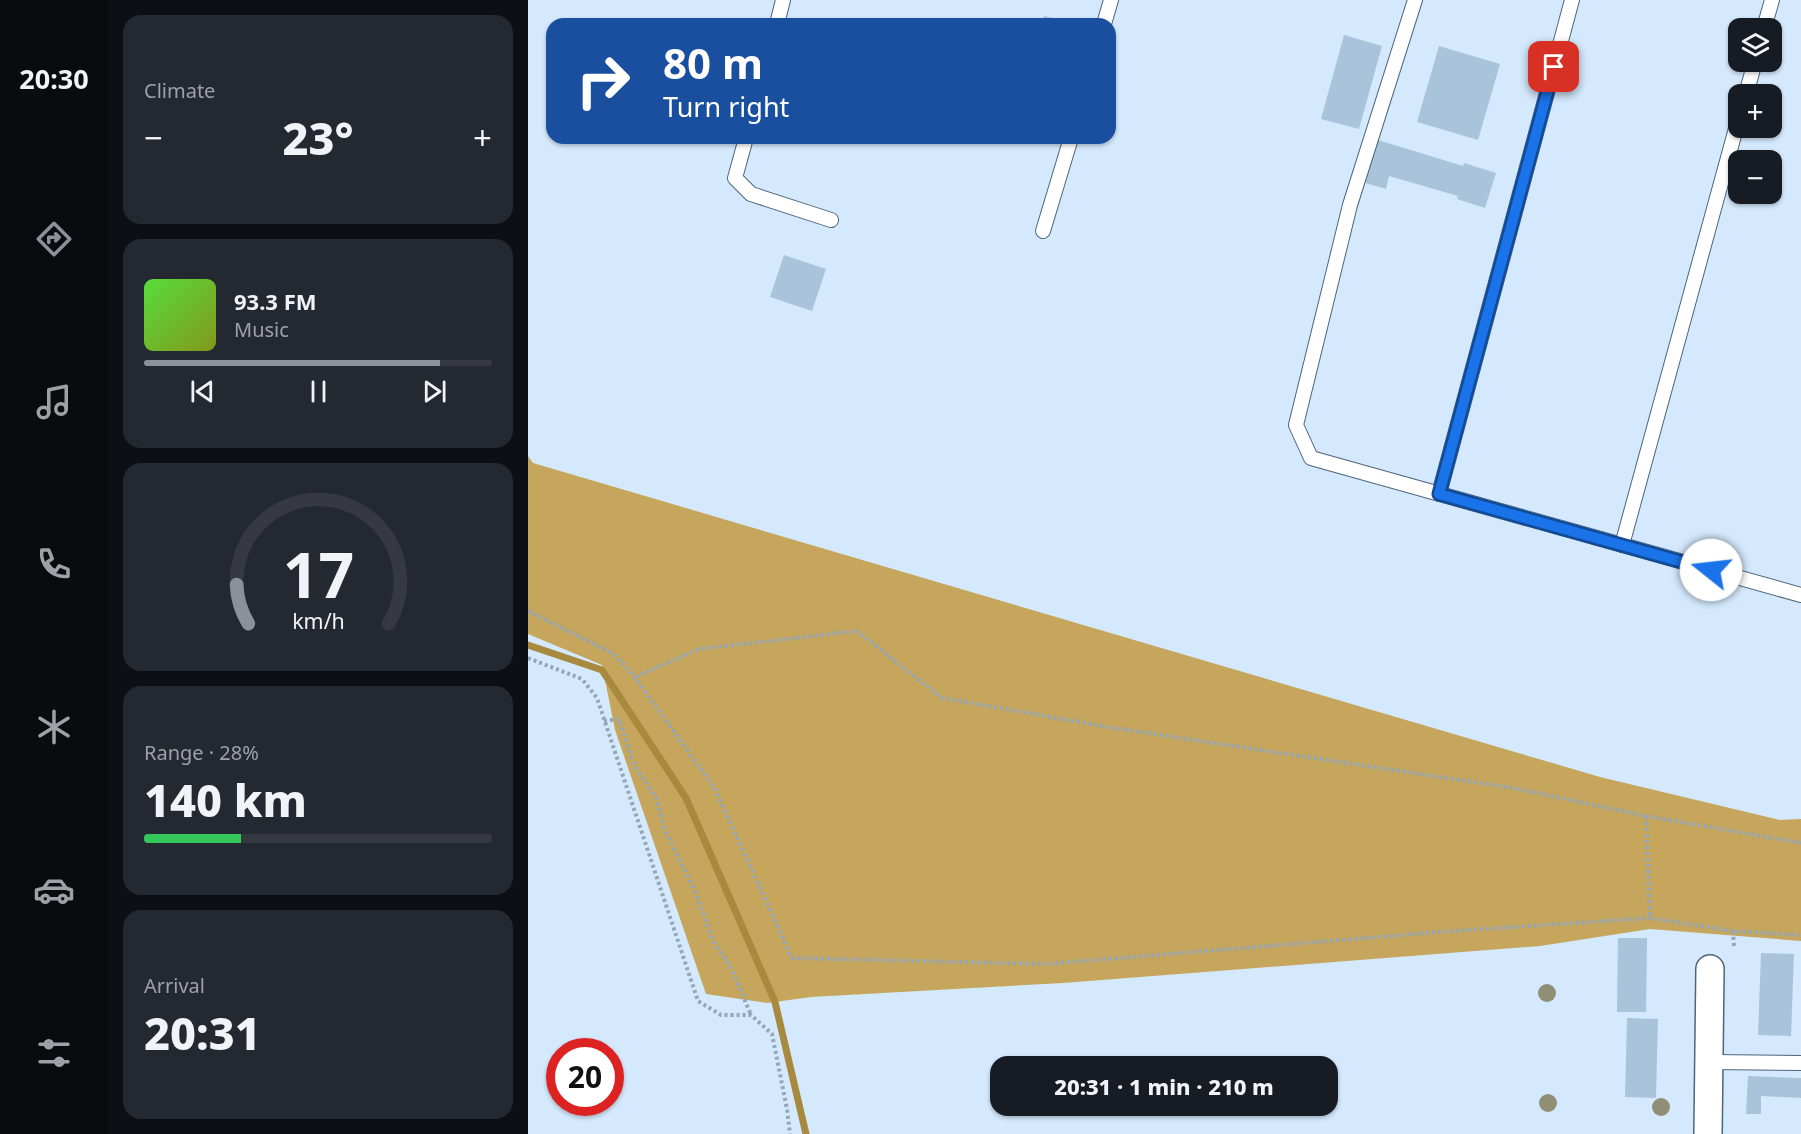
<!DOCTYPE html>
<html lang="en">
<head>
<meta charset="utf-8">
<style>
  :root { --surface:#171b24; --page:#242831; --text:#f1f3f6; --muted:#9ea1a6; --line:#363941; --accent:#8c9099 }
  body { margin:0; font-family:"Noto Sans",sans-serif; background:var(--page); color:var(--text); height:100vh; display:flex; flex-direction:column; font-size:22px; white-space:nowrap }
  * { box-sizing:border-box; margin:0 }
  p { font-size:20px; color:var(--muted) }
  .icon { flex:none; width:33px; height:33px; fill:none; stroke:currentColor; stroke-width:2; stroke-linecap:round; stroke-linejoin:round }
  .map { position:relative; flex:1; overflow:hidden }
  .panel { display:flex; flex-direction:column; gap:15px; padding:15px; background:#0d0f14; width:420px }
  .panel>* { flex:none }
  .banner { position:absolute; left:18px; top:18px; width:570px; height:126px; border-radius:18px; box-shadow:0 2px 4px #0004; background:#1a4fa0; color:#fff; overflow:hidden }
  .fabs { position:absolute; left:1200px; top:18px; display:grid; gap:12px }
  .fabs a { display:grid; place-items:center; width:54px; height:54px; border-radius:12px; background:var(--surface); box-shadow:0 2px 4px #0004; font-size:30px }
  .speed { position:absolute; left:18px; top:1038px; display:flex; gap:12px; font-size:30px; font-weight:700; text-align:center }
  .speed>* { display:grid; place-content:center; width:78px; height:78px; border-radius:50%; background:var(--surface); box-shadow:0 2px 4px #0004; line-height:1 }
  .speed .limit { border:9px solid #d22; background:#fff; color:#111 }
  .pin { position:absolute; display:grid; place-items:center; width:51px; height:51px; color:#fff; margin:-26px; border-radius:12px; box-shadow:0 3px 9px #0006 }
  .me { position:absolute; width:66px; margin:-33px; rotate:286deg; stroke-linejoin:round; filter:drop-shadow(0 0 4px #0008) }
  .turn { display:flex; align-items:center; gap:21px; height:126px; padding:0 18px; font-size:27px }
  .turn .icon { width:78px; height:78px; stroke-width:2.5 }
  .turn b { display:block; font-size:42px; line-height:51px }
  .big { font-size:45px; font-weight:800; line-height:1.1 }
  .panel .card { flex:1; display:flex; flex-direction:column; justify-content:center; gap:9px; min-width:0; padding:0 21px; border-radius:18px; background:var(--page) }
  .panel .dial { align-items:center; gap:0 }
  .dial svg { height:156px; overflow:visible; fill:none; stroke:var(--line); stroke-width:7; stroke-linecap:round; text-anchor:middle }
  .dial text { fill:var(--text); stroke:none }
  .song { display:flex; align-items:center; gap:18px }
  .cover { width:72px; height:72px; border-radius:9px; background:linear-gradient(135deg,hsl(110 70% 55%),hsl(70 70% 35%)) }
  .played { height:6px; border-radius:3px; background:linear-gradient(90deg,var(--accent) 85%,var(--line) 85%) }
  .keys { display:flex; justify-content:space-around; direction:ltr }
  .heat { display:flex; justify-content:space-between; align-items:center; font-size:33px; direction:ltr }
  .charge { height:9px; border-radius:4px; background:linear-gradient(90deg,#34c759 28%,var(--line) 0) }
  .trip { position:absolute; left:462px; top:1056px; width:348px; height:60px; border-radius:18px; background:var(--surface); box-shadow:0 2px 4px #0004; font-weight:800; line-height:60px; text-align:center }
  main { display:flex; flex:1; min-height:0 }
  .dock { display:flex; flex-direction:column; width:108px; justify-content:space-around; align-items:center; background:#090b0e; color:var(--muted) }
  .dock .icon { width:42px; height:42px }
  .dock .active { color:var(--accent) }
  .dock b { font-size:27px; color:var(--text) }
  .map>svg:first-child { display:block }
</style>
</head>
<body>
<main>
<nav class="dock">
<b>20:30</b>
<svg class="icon active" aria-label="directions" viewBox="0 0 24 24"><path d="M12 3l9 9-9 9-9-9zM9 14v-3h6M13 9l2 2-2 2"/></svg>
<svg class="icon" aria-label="music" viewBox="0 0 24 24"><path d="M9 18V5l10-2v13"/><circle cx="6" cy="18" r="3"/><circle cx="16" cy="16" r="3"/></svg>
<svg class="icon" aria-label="phone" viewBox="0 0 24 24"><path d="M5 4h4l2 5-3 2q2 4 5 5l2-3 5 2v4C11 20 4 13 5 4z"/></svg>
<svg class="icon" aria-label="climate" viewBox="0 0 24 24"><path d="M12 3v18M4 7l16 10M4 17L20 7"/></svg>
<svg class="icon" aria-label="car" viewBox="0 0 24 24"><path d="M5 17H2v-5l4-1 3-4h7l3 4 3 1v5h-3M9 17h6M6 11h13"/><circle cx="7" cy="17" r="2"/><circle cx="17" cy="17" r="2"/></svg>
<svg class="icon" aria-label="filters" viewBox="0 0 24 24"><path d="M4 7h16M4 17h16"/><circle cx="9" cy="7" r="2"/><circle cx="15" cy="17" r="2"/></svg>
</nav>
<section class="panel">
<div class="card"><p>Climate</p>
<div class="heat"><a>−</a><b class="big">23°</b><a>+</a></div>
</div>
<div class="card">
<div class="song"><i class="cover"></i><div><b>93.3 FM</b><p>Music</p></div></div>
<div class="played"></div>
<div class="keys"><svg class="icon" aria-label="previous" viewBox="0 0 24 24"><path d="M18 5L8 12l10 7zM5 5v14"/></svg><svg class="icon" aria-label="pause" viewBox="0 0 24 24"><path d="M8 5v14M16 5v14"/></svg><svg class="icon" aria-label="next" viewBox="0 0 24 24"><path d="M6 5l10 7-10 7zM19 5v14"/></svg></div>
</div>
<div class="card dial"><svg viewBox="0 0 100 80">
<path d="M14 69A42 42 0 1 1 86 69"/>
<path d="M14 69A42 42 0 0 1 8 49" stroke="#8c9099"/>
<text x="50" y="56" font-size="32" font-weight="700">17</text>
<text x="50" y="72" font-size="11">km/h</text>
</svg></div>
<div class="card"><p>Range · 28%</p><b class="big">140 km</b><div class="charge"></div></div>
<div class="card"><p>Arrival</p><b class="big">20:31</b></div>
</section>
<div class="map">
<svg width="1273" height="1134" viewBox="0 0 1273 1134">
  <rect width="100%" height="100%" fill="#d4e9fd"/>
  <path fill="#c5a65c" d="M0,456L5,463L1072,777L1252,820L1273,819V941L1122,929L1012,946L535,983L283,997L239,1003L178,994L87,730L74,665L0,634Z"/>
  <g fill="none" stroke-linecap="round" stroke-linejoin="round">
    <path stroke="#a88a3f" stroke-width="7" d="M0,645L74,670L158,798L247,1002L278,1134"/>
  </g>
  <g fill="#a9c3db">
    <path d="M516,16L546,23V24H514Z"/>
    <path d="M816,35L854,46L831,129L793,119Z"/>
    <path d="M911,46L972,64L950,140L889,122Z"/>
    <path d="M850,140L935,166L936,163L968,173L957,208L929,199L930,196L861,176L858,189L837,183Z"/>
    <path d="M256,255L298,269L284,311L242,297Z"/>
    <path d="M1090,938H1119L1118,1012H1089Z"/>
    <path d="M1233,953L1266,954L1263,1036L1230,1035Z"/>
    <path d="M1099,1018L1130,1019L1128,1098L1097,1097Z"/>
    <path d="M1220,1076L1273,1078V1098L1233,1096V1114H1218Z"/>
  </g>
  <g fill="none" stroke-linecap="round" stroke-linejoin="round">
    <defs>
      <g id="service">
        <path d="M887,0L822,205L768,425L783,458L1273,595"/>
        <path d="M249,24L255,0"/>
        <path d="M576,24L583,0"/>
        <path d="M1236,28L1244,0"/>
        <path d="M1218,94L1227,62"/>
        <path d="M218,138L207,178L223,194L303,220"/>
        <path d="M515,231L543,138"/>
        <path d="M911,494L1044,0"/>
        <path d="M1094,545L1210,121"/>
        <path d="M1182,1062L1273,1063"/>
      </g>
      <path id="minor" d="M1180,1134L1182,969"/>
    </defs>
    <use href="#service" stroke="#4d657a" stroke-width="16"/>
    <use href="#minor" stroke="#4d657a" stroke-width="30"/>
    <g stroke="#95a6b7" stroke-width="4" stroke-dasharray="3 3" stroke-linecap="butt">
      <path d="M0,611L86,654L107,677L187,789L264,958L518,964L911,932L1122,918L1205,931L1273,935"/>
      <path d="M0,658L54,679L69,698L170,1001L193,1015H223L244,1034L259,1109L262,1134"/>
      <path d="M107,677L171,649L329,631L414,698L586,728L985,788L1118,816L1273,843"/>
      <path d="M76,721L91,719L107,767L128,797L136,828L165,887L186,942L204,970L223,1015"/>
      <path d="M1118,816L1122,918"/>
      <path d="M1205,931L1206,947"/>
    </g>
    <use href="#service" stroke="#fff" stroke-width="14"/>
    <use href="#minor" stroke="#fff" stroke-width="27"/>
  </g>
  <g fill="#908e75">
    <circle cx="1019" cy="993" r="9"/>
    <circle cx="1020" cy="1103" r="9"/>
    <circle cx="1133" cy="1107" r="9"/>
  </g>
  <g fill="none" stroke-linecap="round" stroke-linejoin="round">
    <defs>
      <path id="route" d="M1026,67L911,494L1183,570"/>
    </defs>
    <use href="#route" stroke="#114b97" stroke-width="15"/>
    <use href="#route" stroke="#1a73e8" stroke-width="10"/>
  </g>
</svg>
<div class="fabs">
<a><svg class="icon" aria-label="layers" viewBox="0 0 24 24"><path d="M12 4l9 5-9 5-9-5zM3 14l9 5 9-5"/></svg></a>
<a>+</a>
<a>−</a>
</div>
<div class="speed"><div class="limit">20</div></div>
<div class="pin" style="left:1026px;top:67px;background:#d93025"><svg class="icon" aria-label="arrive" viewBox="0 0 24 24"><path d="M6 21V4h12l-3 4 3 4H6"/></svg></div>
<svg class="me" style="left:1183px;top:570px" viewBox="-20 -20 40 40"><circle r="19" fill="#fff"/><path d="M0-13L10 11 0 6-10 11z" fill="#1a73e8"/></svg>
<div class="trip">20:31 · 1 min · 210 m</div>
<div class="banner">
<div class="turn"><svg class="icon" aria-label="right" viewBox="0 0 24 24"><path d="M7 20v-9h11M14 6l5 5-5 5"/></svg><div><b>80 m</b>Turn right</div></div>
</div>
</div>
</main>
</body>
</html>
